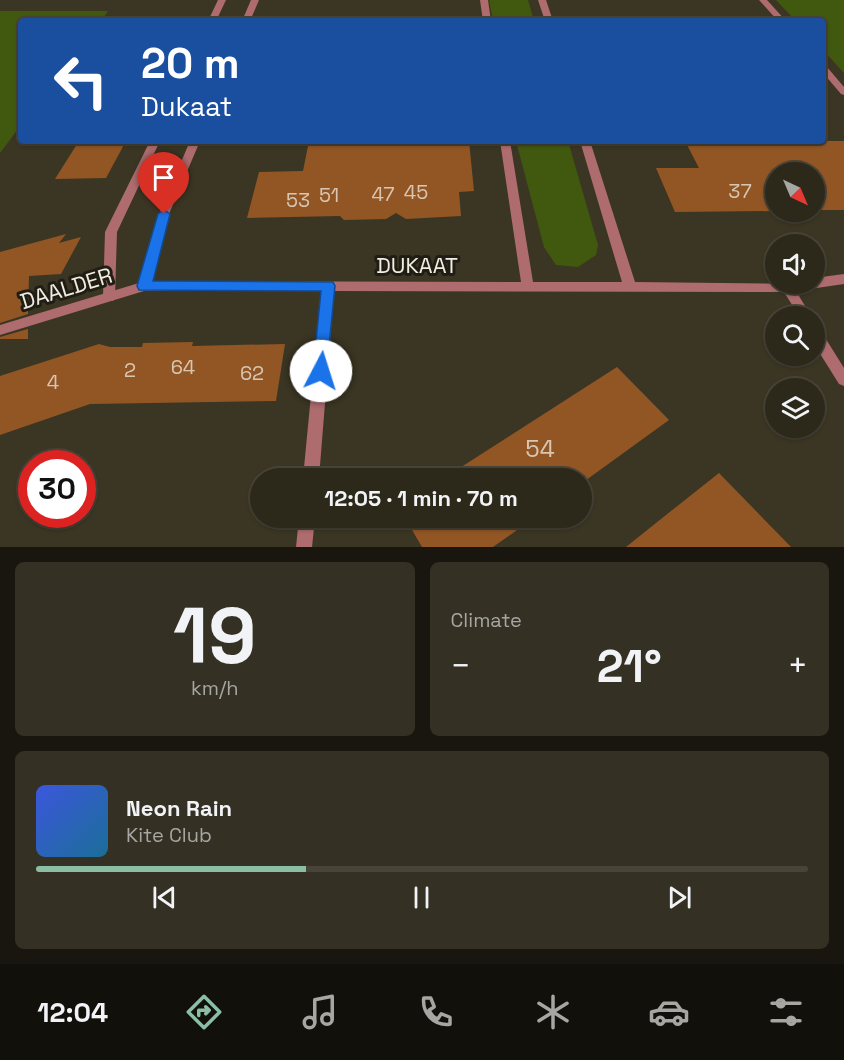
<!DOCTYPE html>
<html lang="en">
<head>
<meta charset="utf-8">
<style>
  :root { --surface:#2c281a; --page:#343023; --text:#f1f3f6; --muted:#a6a6a2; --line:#484439; --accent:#8abfa5 }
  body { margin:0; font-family:"Space Grotesk",sans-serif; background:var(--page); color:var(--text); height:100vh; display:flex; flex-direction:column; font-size:22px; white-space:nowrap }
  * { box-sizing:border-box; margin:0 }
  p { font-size:20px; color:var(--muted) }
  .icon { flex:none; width:33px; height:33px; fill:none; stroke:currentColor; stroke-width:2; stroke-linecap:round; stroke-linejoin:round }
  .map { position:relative; height:547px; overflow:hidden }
  .drawer { display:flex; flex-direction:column; gap:15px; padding:15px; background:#18160e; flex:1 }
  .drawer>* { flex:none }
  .hud { position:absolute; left:18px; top:18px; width:808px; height:126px; border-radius:6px; box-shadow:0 2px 4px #0004,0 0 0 2px var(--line); background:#1a4fa0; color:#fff; overflow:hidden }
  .needle { width:39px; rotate:136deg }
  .controls { position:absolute; left:765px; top:162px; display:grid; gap:12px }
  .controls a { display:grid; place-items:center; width:60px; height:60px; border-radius:50%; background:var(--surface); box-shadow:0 2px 4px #0004,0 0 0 2px var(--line); font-size:30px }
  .speed { position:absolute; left:18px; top:450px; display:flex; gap:12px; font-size:30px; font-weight:700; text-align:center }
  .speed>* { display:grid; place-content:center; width:78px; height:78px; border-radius:50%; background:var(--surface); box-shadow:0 2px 4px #0004,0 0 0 2px var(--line); line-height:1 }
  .speed .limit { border:9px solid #d22; background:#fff; color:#111 }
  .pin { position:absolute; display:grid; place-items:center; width:51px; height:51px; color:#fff; margin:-62px -26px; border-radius:50% 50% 50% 0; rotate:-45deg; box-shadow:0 0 6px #0007 }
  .pin .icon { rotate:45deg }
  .me { position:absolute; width:66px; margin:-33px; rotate:5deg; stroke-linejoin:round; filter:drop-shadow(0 0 4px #0008) }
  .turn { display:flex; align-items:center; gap:21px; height:126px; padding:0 24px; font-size:27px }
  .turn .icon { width:78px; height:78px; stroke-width:2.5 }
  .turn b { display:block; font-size:42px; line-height:51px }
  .big { font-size:45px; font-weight:700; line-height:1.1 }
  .drawer .tile { flex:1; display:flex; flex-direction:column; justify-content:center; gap:9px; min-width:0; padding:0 21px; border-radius:9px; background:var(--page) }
  .drawer .dial { align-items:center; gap:0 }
  .dial b { font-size:78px; line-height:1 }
  .song { display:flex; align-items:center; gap:18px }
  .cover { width:72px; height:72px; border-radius:9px; background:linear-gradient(135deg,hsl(230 70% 55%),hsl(200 70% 35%)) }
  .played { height:6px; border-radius:3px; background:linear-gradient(90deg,var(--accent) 35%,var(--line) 35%) }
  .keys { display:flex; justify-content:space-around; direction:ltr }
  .heat { display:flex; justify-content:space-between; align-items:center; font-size:33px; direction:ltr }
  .drawer .tiles { flex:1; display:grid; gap:15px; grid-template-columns:1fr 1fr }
  .tile:last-child { grid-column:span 2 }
  .trip { position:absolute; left:250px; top:468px; width:342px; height:60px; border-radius:30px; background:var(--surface); box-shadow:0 2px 4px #0004,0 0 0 2px var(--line); font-weight:700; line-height:60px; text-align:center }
  .tab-bar { display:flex; height:96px; justify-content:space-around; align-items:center; background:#12100a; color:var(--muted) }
  .tab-bar .icon { width:42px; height:42px }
  .tab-bar .on { color:var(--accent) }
  .tab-bar b { font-size:27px; color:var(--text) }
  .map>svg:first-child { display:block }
</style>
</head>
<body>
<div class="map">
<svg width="844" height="547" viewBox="0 0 844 547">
  <rect width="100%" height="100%" fill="#3b3623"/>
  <g fill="#41590f">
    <path d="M489,0H528L534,21H493Z"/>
    <path d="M776,0H844V73L824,51V21H796Z"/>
    <path d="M0,11H108L101,21H21V125L0,153Z"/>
    <path d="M516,141H568L598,245L596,255L578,267L556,265L544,247Z"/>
  </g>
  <g fill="#925625">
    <path d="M79,141H126L106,178L55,179Z"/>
    <path d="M309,141H469L474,191L459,192L461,216L406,219L396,213L386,219L344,220L340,216L247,218L259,172L303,171Z"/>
    <path d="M685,141H844V210H814V172H776V211L675,212L656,168H699Z"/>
    <path d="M66,234L59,243L81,237L61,274L29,276L28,314L0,323V252Z"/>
    <path d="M28,329V339H0V337Z"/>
    <path d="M193,342L192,346L285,344L276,401L90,404L0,435V376L99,344L110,347H142L143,343Z"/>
    <path d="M617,367L669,420L582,483V478H444Z"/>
    <path d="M719,473L791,547H626L661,519Z"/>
    <path d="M405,518H534L493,547H422Z"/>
  </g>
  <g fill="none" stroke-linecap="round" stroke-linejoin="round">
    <g fill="#ae6c6e" fill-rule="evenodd">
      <path d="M218,0H226L216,21H208Z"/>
      <path d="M150,141H160L117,232L115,297L113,301H105L103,297L105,232Z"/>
    </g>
    <g fill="#ae6c6e" fill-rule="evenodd">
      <path d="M251,0H259L250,21H242Z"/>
      <path d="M480,0H488L491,21H483Z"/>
      <path d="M538,0H546L553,21H545Z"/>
      <path d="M759,0H767L786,21H778Z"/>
      <path d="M824,67H827L844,87V95L841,94L824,74Z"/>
      <path d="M190,141H200L169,214L151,281L521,282L500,141H510L533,282H622L580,141H590L635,282L814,284V278L844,274V284L796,291L811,316H799L784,292L334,291L319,478H303L321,291H144L0,335V325L139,283L159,214Z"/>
      <path d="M814,327L819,328L844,368V386L839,384L814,344Z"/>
      <path d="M299,518H315L312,547H296Z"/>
    </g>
  </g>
  <path fill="#1a73e8" stroke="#114b97" stroke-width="1.5" d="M164,210L170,214L153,281L333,282L335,286L326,376L321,378L315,376L313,371L321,291L139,290L137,286L158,214Z"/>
  <g text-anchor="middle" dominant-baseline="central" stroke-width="6" stroke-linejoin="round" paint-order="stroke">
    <g font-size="20" fill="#d8c6b2">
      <text x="740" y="191">37</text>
      <text x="416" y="192">45</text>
      <text x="383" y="194">47</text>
      <text x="329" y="195">51</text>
      <text x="298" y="200">53</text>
      <text x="183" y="367">64</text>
      <text x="130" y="370">2</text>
      <text x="252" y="373">62</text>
      <text x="53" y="382">4</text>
    </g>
    <g font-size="22" fill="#efece1" stroke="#201d15">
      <text x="417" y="265">DUKAAT</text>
      <text transform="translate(66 288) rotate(-17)">DAALDER</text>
    </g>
    <g font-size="24" fill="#d8c6b2">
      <text x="540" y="448">54</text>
    </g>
  </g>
</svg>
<div class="controls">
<a><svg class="needle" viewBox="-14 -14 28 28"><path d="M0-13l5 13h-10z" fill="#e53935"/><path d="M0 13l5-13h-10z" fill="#a6a6a2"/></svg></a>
<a><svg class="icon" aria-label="sound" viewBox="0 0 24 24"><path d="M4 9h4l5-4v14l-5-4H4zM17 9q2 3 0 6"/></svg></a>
<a><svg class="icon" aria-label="search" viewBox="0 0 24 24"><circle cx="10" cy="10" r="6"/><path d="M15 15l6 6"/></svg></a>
<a><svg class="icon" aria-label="layers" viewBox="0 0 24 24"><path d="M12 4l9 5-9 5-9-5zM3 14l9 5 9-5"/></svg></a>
</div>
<div class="speed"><div class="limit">30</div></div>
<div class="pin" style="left:164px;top:214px;background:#d93025"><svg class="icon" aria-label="arrive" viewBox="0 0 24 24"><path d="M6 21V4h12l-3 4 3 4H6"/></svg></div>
<svg class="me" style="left:321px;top:371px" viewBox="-20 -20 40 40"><circle r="19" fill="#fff"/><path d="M0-13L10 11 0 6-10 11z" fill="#1a73e8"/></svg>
<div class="trip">12:05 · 1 min · 70 m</div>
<div class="hud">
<div class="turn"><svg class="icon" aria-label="left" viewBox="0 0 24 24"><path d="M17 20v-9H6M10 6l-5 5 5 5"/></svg><div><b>20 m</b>Dukaat</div></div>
</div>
</div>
<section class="drawer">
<div class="tiles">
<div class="tile dial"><b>19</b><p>km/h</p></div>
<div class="tile"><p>Climate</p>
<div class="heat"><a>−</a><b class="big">21°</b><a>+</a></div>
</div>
<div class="tile">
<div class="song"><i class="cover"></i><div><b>Neon Rain</b><p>Kite Club</p></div></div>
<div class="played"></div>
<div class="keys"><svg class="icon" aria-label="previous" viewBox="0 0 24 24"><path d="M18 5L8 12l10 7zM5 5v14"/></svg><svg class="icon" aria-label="pause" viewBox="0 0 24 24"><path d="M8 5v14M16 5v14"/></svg><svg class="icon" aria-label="next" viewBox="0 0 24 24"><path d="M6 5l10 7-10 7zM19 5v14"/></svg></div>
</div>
</div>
</section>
<nav class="tab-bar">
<b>12:04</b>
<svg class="icon on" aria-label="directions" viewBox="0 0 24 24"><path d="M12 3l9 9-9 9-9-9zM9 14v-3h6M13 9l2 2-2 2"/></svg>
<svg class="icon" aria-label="music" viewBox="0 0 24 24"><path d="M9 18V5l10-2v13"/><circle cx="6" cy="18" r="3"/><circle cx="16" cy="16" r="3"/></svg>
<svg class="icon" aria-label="phone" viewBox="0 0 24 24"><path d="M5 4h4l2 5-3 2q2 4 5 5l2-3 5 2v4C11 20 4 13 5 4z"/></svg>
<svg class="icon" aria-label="climate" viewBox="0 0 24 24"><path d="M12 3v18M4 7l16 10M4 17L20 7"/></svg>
<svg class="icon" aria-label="car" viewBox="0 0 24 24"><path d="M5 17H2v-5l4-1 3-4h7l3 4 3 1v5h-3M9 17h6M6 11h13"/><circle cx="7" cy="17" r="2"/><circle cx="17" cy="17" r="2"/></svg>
<svg class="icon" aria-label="filters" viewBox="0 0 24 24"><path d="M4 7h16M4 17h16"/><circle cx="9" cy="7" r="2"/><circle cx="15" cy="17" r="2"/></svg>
</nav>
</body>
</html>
